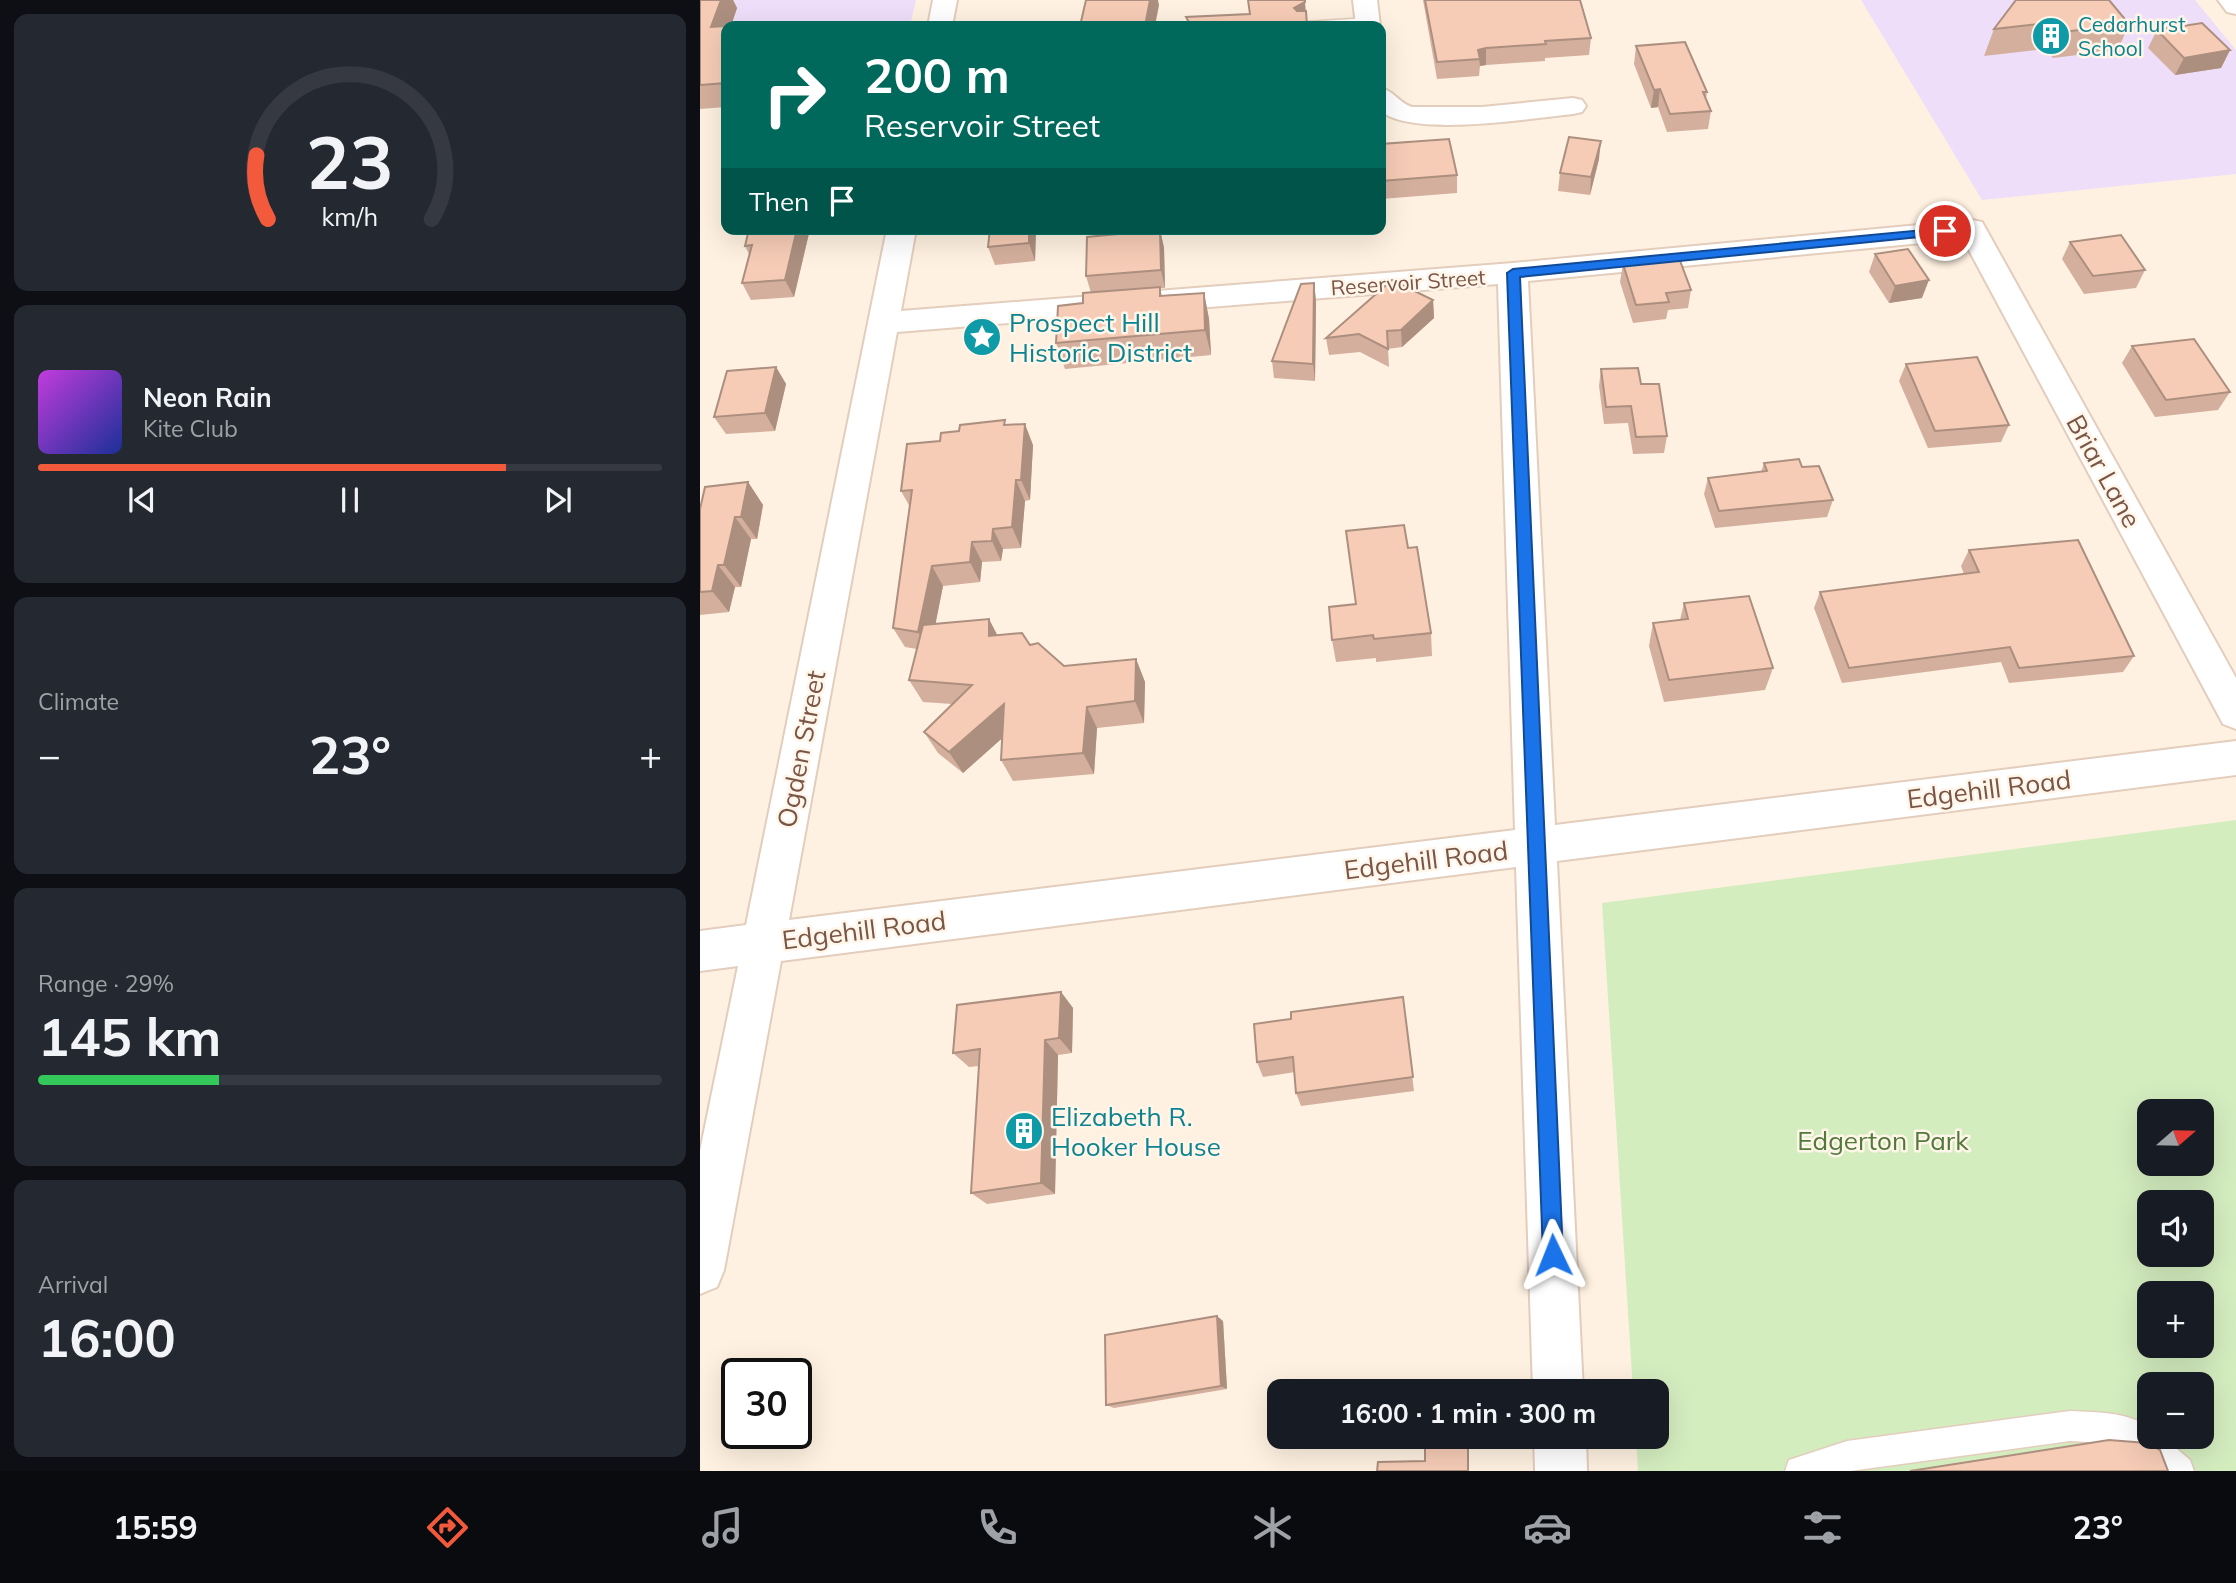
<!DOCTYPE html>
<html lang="en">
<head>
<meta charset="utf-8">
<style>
  :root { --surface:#171b24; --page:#242831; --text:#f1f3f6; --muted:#9ea1a6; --line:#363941; --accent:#f35a3b }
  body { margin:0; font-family:Mulish,sans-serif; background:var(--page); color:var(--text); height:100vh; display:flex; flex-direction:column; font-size:26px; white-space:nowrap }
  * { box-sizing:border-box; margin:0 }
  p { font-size:23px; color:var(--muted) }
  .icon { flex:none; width:38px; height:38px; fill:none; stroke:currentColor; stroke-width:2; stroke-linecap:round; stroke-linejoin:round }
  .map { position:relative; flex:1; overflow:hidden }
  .sheet { display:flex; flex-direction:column; gap:14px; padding:14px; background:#0d0f14; width:700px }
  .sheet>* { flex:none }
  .guide { position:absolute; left:21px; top:21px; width:665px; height:214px; border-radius:14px; box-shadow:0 7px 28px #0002; background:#00695c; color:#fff; overflow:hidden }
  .needle { width:46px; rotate:70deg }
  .tools { position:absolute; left:1437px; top:1099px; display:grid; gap:14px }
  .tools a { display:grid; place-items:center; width:77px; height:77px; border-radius:14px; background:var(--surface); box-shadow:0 7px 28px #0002; font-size:35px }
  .speed { position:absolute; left:21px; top:1358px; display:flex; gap:14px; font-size:35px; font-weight:700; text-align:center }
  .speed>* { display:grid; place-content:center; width:91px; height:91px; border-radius:50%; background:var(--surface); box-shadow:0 7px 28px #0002; line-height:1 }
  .speed .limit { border:4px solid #111; border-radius:10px; background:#fff; color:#111 }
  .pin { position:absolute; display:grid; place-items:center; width:60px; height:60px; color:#fff; margin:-30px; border:4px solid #fff; border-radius:50%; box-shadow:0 2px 7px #0007 }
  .me { position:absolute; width:77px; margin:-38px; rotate:358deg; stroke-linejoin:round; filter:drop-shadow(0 0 5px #0008) }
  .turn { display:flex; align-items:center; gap:24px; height:147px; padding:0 28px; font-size:32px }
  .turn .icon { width:91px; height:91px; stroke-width:2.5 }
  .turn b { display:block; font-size:49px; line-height:60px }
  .then { display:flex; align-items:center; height:66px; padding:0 28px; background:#0003; gap:14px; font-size:26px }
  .big { font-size:52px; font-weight:700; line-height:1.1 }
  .sheet .card { flex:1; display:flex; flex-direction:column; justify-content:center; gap:10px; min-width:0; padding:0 24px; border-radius:14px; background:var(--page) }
  .sheet .dial { align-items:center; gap:0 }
  .dial svg { height:182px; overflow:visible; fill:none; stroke:var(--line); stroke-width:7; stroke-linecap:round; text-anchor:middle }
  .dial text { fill:var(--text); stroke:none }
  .song { display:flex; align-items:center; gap:21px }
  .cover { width:84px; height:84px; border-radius:10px; background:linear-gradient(135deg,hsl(290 70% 55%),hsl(230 70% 35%)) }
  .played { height:7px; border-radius:4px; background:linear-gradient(90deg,var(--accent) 75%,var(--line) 75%) }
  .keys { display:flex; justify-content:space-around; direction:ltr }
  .heat { display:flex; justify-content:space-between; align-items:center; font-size:38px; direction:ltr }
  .charge { height:10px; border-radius:5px; background:linear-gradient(90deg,#34c759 29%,var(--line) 0) }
  .trip { position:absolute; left:567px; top:1379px; width:402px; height:70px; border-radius:14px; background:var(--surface); box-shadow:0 7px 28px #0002; font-weight:700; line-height:70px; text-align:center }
  .menu { display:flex; height:112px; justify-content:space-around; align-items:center; background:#090b0e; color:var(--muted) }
  .menu .icon { width:49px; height:49px }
  .menu .current { color:var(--accent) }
  .menu b { font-size:32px; color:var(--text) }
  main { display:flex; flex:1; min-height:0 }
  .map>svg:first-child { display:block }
</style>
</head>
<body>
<main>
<section class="sheet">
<div class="card dial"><svg viewBox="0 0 100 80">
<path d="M14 69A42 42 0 1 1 86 69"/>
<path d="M14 69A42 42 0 0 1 9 41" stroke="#f35a3b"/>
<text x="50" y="56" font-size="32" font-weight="700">23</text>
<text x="50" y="72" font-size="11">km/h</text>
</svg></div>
<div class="card">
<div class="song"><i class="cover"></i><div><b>Neon Rain</b><p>Kite Club</p></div></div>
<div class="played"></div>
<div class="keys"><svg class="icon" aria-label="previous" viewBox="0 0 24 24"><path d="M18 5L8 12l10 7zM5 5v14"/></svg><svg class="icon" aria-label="pause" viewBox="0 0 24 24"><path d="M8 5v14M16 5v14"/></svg><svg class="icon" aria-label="next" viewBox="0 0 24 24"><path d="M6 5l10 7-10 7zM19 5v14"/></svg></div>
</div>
<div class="card"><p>Climate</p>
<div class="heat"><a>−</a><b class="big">23°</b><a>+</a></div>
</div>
<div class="card"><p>Range · 29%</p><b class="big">145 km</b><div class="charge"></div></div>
<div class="card"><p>Arrival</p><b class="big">16:00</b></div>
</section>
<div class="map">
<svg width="1536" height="1471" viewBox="0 0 1536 1471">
  <rect width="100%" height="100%" fill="#fef1e1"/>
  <g fill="#eedefa">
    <path d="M0,0H216L210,26H26Z"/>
    <path d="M1161,0H1495L1536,50V174L1282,200Z"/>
  </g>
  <path fill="#d4edbf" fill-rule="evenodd" d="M1536,820V1471H938L936,1437H957V1391H933L902,903ZM1449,1111H1502V1164H1449ZM1449,1202H1502V1255H1449ZM1449,1293H1502V1346H1449ZM1449,1384H1502V1437H1449Z"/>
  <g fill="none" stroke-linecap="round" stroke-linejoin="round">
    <defs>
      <g id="lane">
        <path d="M667,18L674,22L672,25L599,26L606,22Z"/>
        <path d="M1370,1411C1402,1413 1420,1411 1449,1426V1437H1463L1490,1460L1494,1471H1456L1433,1451L1420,1444L1370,1441L1150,1471H1085L1089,1460L1147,1441Z"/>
      </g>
      <g id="street">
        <path d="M233,0H257L252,26H228Z"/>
        <path d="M653,0H677L680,26H656Z"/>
        <path d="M1518,0H1536V14L1527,12Z"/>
        <path d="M681,88C694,91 699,103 712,107H782L873,98L882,100L886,106L882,112L873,114C832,118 712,138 681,111Z"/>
        <path d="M1272,220L1282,222L1286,229L1536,678V729L1523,724L1263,239L828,281L855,825L1536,741V775L857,861L883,1391H833L816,867L81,961L24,1270L17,1287L0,1294V1151L38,966L0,971V931L46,925L187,229H216L201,311L813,263ZM798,284L815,830L89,920L197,332Z"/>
        <path d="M834,1437H886L887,1471H835Z"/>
      </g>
    </defs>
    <use href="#lane" stroke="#e3cdbc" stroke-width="3"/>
    <use href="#street" stroke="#e3cdbc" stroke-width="4"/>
    <use href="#lane" fill="#fff" fill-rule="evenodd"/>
    <use href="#street" fill="#fff" fill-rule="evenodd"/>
  </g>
  <g fill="#d4af9d">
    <path d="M0,0H33L37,8L31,26H26V107L0,109Z"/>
    <path d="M723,0H880L891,38L889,55L845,58V61L786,65L780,66L779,76L737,79Z"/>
    <path d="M1316,0L1429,24L1418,50L1353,58L1345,49L1284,56L1294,29Z"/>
    <path d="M1457,30L1530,50L1521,68L1475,75L1448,48Z"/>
    <path d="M936,46L1007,92L1006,98L1011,111L1008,129L967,132L958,107L951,108L934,64Z"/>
    <path d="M681,144L757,175V193L681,199Z"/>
    <path d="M899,159L890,195L858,191L860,173Z"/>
    <path d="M110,229L94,297L51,300L42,283L49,254L45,246Z"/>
    <path d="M290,229H336L335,261L295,265L288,247Z"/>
    <path d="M460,230L464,248L465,288H460L462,296L504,293L509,319L511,355L365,369L356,343L391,293L386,276Z"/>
    <path d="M1370,242L1445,270L1436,288L1384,294L1362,259Z"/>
    <path d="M1175,254L1222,298L1189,303L1169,272Z"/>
    <path d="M923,264L991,290L988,308L968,310L966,319L933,323L920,282Z"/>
    <path d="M614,283L616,301L615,381L574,378L572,361Z"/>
    <path d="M733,300L734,318L702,347L688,349L689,367L660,352L629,355L626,338Z"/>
    <path d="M1432,346L1530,392L1518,410L1455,417L1422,363Z"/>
    <path d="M1206,364L1309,425L1301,442L1228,448L1199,381Z"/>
    <path d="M76,367L86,384L75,431L26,434L14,417Z"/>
    <path d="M901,369L941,384L967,436L964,453L933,454L928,423L904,424L899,386Z"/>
    <path d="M307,425L333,445L330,500L325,501L321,548L303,549L301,561L282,562L280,582L243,586L235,624L298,635L330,645L364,666L436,659L445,682L444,723L397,728L394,774L313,781L301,760L302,738L263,773L238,753L224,732L252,704L223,702L209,680L217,649L205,647L193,628L210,507L201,491L240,441Z"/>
    <path d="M1064,463L1102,467L1133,500L1127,517L1015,528L1004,494L1008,478L1061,472Z"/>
    <path d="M48,482L63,505L57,539H51L41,587H35L29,612L0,615V509Z"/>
    <path d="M708,548L731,633L732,656L676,662V658L636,662L632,640L656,604Z"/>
    <path d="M1269,550L1434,656L1423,672L1309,683L1301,662L1142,683L1114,608L1120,592L1264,574L1261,566Z"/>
    <path d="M984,603L1073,668L1065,690L964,702L949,646L953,623L980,620Z"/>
    <path d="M361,992L373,1008L372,1053L358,1055L355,1194L287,1204L271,1193L279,1066L269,1067L253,1053Z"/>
    <path d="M703,997L714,1091L601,1106L596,1093L595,1072L563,1077L557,1062L591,1019Z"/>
    <path d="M523,1321L527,1389L414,1408L406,1405Z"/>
  </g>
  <g fill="#ac8f7f">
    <path d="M21,0H33L37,8L31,26L11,27Z"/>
    <path d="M450,0H458L459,5L455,26H445Z"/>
    <path d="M605,2L607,26L594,8Z"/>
    <path d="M786,48V65L780,66L778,50Z"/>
    <path d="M1530,50L1521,68L1475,75L1484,58Z"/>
    <path d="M960,89L958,107L951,108L954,90Z"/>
    <path d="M901,141L899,159L890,195L891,177Z"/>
    <path d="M97,229H110L94,297L85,280Z"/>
    <path d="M329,229H336L335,261L329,243Z"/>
    <path d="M460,230L464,248L465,288L461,270Z"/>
    <path d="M1229,280L1222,298L1189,303L1195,286Z"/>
    <path d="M614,283L616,301L615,381L613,364Z"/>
    <path d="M504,293L509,319L511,355L505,330Z"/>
    <path d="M733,300L734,318L702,347L701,330Z"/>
    <path d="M76,367L86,384L75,431L65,413Z"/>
    <path d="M325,424L333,445L330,500L321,480Z"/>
    <path d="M316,480L325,501L321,548L312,527Z"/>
    <path d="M48,482L63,505L57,539L41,517Z"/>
    <path d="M35,517L51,539L41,587L24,565Z"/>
    <path d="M293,529L303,549L301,561L292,541Z"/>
    <path d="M272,542L282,562L280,582L270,562Z"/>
    <path d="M18,565L35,587L29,612L12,591Z"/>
    <path d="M232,566L243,586L230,652L218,632Z"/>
    <path d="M289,619L301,642L289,636Z"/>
    <path d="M436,659L445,682L444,723L435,701Z"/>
    <path d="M304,704L316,726L263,773L249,752Z"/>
    <path d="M387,707L397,728L394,774L383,753Z"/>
    <path d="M361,992L373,1008L372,1053L359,1038Z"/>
    <path d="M345,1040L358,1055L355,1194L341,1183Z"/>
    <path d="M517,1316L523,1321L527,1389L521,1386Z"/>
  </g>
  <g fill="#f6ccb6" stroke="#ac8f7f" stroke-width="2">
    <path d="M0,0H21L11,27L45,25V26H26V83L0,85Z"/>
    <path d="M386,0H450L445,26H380Z"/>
    <path d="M548,0H605V2L594,8L597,11H606L607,26H491L486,17L550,14Z"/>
    <path d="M725,0H880L891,38L845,41L846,44L786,48L778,50L780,59L737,62Z"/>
    <path d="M1316,0H1409L1429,24L1363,32L1356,22L1294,29Z"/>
    <path d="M1502,23L1530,50L1484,58L1457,30Z"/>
    <path d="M985,42L1007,92H1003L1011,111L970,114L960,89L954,90L936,46Z"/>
    <path d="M869,137L901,141L891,177L860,173Z"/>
    <path d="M749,139L757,175L681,181V144Z"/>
    <path d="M49,229H97L85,280L42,283L52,245L45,246Z"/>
    <path d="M290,229H329V243L288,247Z"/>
    <path d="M460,230L461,270L386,276L387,237Z"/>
    <path d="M1421,235L1445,270L1393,276L1370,242Z"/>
    <path d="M1208,249L1229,280L1195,286L1175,254Z"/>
    <path d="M979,258L991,290L966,293L969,302L936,305L923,264Z"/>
    <path d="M692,280L733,300L701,330L687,331L688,349L659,334L626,338Z"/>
    <path d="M614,283L613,364L572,361L601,284Z"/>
    <path d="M460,287V296L504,293L505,330L356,343L358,306L383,303V293Z"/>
    <path d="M1494,339L1530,392L1466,400L1432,346Z"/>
    <path d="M1277,357L1309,425L1235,431L1206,364Z"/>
    <path d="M76,367L65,413L14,417L27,371Z"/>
    <path d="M938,368L941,384H959L967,436L936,437L931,406L906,407L901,369Z"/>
    <path d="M305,420L304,425L325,424L321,480H316L312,527L293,529L292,541L272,542L270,562L232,566L218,632L193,628L212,490L201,491L207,444L240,441L241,433L259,431L260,425Z"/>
    <path d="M1099,459L1102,467L1119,466L1133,500L1019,511L1008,478L1067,471L1064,463Z"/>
    <path d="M48,482L41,517H35L24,565H18L12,591L0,592V509L5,487Z"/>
    <path d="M704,525L708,548L717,547L731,633L674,639L673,635L632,640L629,607L656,604L646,531Z"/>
    <path d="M1378,540L1434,656L1319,668L1310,647L1149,668L1120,592L1279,572L1269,550Z"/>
    <path d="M1049,596L1073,668L969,680L953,623L988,619L984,603Z"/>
    <path d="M289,619V636L322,633L330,645L338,643L364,666L436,659L435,701L387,707L383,753L301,760L304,704L249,752L224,732L272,685L209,680L223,625Z"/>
    <path d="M361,992L359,1038L345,1040L341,1183L271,1193L280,1049L253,1053L257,1005Z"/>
    <path d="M703,997L713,1077L596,1093L593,1057L557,1062L554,1024L591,1019V1012Z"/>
    <path d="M517,1316L521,1386L406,1405L405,1335Z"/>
    <path d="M768,1438V1471H677L678,1462L725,1461V1439Z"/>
    <path d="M1409,1440L1447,1443L1460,1450L1468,1471H1210Z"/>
  </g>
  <path fill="#1a73e8" stroke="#114b97" stroke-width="2" d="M1245,228L1251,231L1249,234L820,277L863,1255L860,1262L853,1265L846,1262L843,1255L807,273L813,269Z"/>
  <defs>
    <symbol id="building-disc" viewBox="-11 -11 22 22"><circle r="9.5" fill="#0f9aa8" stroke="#fff5e9"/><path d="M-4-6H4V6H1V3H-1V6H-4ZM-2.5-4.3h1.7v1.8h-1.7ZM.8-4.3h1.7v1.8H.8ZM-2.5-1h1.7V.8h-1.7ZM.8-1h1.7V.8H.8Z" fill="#fff"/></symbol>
    <symbol id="sight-disc" viewBox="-11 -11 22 22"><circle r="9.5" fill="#0f9aa8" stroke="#fff5e9"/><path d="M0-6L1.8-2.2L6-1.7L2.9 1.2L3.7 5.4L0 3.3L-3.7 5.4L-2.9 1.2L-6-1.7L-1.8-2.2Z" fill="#fff"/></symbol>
  </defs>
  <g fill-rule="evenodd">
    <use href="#building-disc" x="1329" y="14" width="44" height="44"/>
    <use href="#sight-disc" x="260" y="315" width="44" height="44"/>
    <use href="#building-disc" x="302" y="1109" width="44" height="44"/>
  </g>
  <g text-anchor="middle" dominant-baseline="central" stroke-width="5" stroke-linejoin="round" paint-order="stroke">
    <g font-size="21" fill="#0d838f" stroke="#fff5e9" text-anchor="start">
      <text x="1378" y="24">Cedarhurst<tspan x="1378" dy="24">School</tspan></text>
    </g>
    <g font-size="21" fill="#785546" stroke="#fff5e9">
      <text transform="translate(708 282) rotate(-4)">Reservoir Street</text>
    </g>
    <g font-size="26" fill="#0d838f" stroke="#fff5e9" text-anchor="start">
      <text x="309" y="322">Prospect Hill<tspan x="309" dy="30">Historic District</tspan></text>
      <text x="351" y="1116">Elizabeth R.<tspan x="351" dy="30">Hooker House</tspan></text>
    </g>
    <g font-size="26" fill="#785546" stroke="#fff5e9">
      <text transform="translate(1404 471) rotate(61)">Briar Lane</text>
      <text transform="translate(101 749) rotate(-79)">Ogden Street</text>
      <text transform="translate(1289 789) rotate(-7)">Edgehill Road</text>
      <text transform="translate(726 860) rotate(-7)">Edgehill Road</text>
      <text transform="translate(164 930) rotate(-7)">Edgehill Road</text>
    </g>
    <g font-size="26" fill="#50793a" stroke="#fff5e9">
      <text x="1183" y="1140">Edgerton Park</text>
    </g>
  </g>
</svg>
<div class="tools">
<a><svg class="needle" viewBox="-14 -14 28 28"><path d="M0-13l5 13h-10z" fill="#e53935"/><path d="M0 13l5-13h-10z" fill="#9ea1a6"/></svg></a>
<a><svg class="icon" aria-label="sound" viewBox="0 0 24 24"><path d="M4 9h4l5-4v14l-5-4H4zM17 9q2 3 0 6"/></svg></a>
<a>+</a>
<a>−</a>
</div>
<div class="speed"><div class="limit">30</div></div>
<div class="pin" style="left:1245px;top:231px;background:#d93025"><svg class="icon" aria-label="arrive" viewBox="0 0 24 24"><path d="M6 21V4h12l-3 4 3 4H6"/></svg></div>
<svg class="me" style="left:853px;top:1255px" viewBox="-20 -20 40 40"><path d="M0-17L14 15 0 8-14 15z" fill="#1a73e8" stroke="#fff" stroke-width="4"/></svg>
<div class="trip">16:00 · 1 min · 300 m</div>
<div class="guide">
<div class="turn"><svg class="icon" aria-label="right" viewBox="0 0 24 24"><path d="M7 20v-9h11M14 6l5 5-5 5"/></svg><div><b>200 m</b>Reservoir Street</div></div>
<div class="then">Then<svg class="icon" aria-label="arrive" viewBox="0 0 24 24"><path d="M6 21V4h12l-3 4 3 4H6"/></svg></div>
</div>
</div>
</main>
<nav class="menu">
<b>15:59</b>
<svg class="icon current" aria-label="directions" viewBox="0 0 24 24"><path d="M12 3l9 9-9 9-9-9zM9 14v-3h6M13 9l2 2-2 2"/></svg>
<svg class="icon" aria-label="music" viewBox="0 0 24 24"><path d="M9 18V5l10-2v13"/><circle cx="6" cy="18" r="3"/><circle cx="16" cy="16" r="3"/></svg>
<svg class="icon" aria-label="phone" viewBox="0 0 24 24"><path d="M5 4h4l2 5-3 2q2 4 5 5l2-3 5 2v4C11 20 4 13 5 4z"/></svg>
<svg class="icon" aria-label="climate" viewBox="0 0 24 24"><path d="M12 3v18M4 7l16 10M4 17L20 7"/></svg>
<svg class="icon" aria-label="car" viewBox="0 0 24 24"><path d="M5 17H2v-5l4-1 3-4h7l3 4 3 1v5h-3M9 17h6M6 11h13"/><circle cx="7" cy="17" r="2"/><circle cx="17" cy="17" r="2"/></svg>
<svg class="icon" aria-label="filters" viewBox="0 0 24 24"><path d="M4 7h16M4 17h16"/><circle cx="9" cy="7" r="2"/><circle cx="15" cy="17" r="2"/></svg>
<b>23°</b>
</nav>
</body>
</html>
